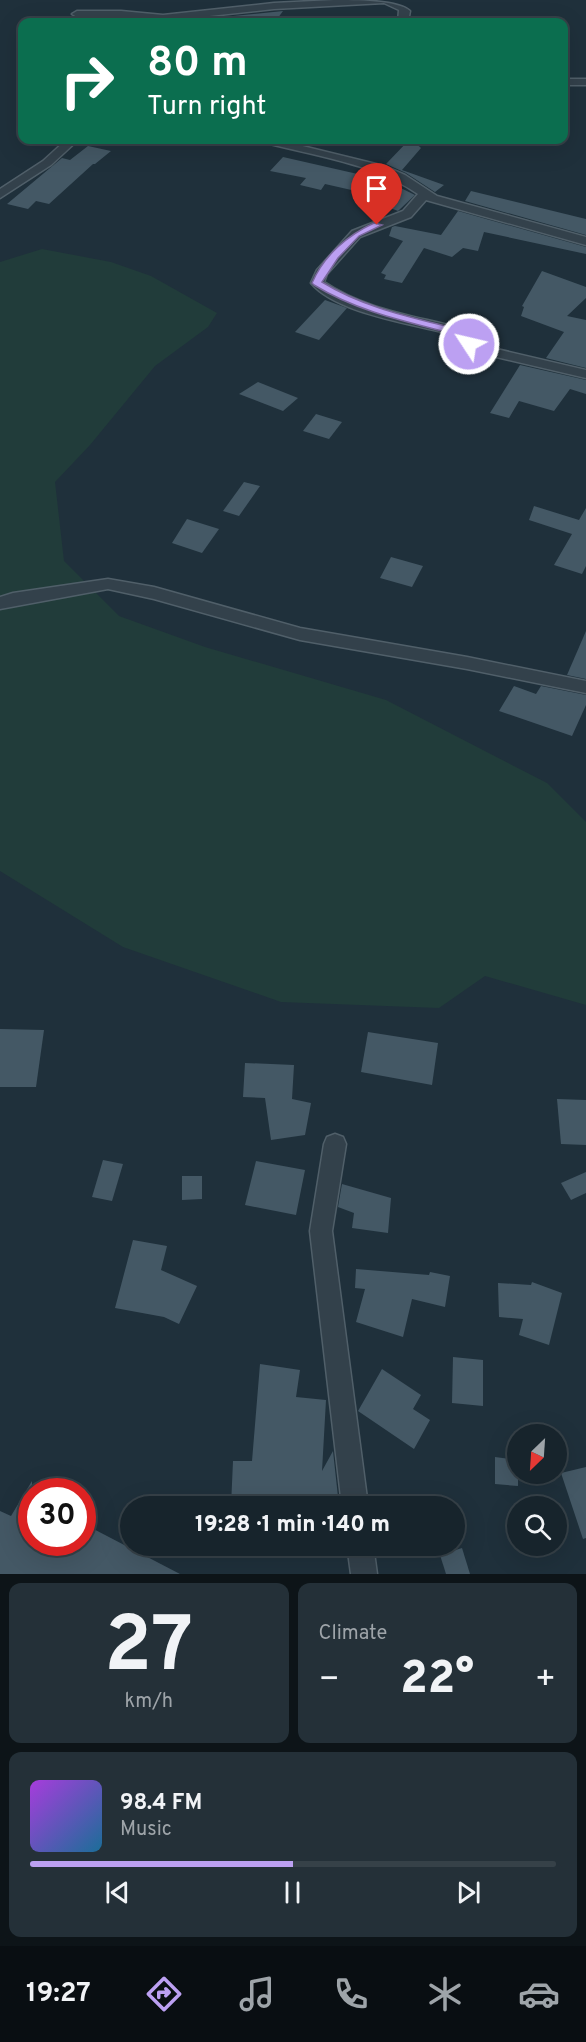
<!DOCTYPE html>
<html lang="en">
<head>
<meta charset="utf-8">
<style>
  :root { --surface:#17242c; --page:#243038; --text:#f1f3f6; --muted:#9ea4a9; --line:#364148; --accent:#bca0f2 }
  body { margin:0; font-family:Overpass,sans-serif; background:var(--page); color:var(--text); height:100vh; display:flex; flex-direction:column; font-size:22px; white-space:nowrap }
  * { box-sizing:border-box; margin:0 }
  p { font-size:20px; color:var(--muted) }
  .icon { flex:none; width:33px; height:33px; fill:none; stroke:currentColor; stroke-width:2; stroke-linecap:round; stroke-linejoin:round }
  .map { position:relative; height:1574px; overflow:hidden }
  .side { display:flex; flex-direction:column; gap:9px; padding:9px; background:#0d1418; flex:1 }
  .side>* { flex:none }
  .top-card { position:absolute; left:18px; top:18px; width:550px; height:126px; border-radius:12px; box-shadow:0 6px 24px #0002,0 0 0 2px var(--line); background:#0b6e4f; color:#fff; overflow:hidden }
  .needle { width:39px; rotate:205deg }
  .buttons { position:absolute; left:507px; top:1424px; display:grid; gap:12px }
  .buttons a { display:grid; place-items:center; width:60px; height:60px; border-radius:50%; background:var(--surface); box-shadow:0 6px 24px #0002,0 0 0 2px var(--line); font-size:30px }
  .speed { position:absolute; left:18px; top:1478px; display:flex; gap:12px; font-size:30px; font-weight:700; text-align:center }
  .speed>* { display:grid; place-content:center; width:78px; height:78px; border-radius:50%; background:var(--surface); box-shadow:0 6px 24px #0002,0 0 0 2px var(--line); line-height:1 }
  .speed .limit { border:9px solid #d22; background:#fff; color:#111 }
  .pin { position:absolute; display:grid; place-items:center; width:51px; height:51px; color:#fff; margin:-62px -26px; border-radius:50% 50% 50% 0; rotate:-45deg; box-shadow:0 0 6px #0007 }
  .pin .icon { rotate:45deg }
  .me { position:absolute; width:66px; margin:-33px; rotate:305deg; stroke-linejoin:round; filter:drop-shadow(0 0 4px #0008) }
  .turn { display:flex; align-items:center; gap:21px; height:126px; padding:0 30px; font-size:27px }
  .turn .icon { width:78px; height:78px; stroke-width:2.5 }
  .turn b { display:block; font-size:42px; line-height:51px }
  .big { font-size:45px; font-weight:800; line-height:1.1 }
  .side .widget { flex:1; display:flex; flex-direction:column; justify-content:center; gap:9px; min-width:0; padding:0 21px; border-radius:12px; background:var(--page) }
  .side .dial { align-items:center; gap:0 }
  .dial b { font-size:78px; line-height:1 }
  .song { display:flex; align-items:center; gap:18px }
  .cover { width:72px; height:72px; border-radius:9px; background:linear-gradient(135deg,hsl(280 70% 55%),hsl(200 70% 35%)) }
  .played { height:6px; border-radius:3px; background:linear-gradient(90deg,var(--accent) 50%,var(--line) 50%) }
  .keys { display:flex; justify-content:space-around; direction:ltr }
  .heat { display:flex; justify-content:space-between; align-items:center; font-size:33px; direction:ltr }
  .side .tiles { flex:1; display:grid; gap:9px; grid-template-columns:1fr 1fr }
  .widget:last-child { grid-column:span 2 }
  .trip { position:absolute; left:120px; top:1496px; width:345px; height:60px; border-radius:30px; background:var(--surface); box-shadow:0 6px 24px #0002,0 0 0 2px var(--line); font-weight:800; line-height:60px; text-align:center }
  .dock { display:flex; height:96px; justify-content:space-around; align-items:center; background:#090e12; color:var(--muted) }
  .dock .icon { width:42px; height:42px }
  .dock .current { color:var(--accent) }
  .dock b { font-size:27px; color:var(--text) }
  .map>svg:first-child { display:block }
</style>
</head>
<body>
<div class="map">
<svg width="586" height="1574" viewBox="0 0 586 1574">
  <rect width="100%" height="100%" fill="#1f303b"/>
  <path fill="#213c3a" d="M42,249L111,262L151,276L217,313L208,327L155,366L90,445L55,482L64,561L119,616L205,647L386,700L547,783L586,822V1005L485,976L439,1008L281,1002L123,947L0,871V262Z"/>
  <g fill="#445865">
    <path d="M283,11L275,22H221L223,17Z"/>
    <path d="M409,140H412L421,148L402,170L444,185L435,192L406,173L386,164Z"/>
    <path d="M88,146L111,151L95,164H93L49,204L36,201L28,209L7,204L62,158L70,160Z"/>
    <path d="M283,157L362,175L368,172L415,195L398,211L365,198L369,194L325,184L321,190L300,185L306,178L270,171Z"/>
    <path d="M471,191L586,219V235L465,201Z"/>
    <path d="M458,211L586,247V254L484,232L478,251L463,248L452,257L424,248L402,283L384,279L386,275L381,273L403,241L389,236L392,227L395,226L441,235Z"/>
    <path d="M542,271L586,287V298L567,316L586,320V368L546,358L564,332L521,316L524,307L522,306Z"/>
    <path d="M325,300L347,308L319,340L295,332Z"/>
    <path d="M520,365L586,380V394L570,389L554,411L519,401L509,418L490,413Z"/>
    <path d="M258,382L298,398L283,411L239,394Z"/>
    <path d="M316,414L342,422L329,439L303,431Z"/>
    <path d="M244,482L260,486L239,516L223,511Z"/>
    <path d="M534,506L579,520L586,508V566L582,574L554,565L572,534L529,520Z"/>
    <path d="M187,519L219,529L202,553L172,543Z"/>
    <path d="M391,557L423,566L412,587L380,578Z"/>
    <path d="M586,631V679L567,675Z"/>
    <path d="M514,686L536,694L541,686L586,695V705L572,736L499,711Z"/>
    <path d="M0,1029L44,1030L36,1087H0Z"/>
    <path d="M368,1032L438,1043L432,1085L361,1072Z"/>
    <path d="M245,1063L294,1065L292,1099L311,1103L305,1135L271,1140L265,1098L243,1097Z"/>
    <path d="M557,1099L586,1100V1145L561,1144Z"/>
    <path d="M103,1160L123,1164L112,1201L92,1197Z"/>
    <path d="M256,1161L305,1170L296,1215L245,1205Z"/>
    <path d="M586,1172V1193L571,1200L561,1183Z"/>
    <path d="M182,1176H202V1199L182,1200Z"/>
    <path d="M342,1184L391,1198L388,1233L352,1228L354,1213L338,1207Z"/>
    <path d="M133,1240L167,1246L161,1270L197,1286L179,1324L164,1317L115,1308Z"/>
    <path d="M356,1269L429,1275L430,1272L450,1276L445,1307L412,1299L403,1337L356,1322L365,1289L355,1288Z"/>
    <path d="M532,1282L562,1293L549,1345L519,1335L523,1319L499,1317L498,1283L531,1285Z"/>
    <path d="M453,1357L483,1360V1406L452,1403Z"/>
    <path d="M260,1364L300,1370L296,1397L326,1400L322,1471L333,1451L339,1506H231L233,1461H252Z"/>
    <path d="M382,1369L421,1395L413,1409L430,1420L414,1449L358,1411Z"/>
    <path d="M495,1457L518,1460V1486L495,1484Z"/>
    <path d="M586,1467V1538L583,1539L561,1473Z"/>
    <path d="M32,1481V1542H82V1523L180,1574H0V1511L11,1516Z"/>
    <path d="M462,1548L470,1574H446L440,1555Z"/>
  </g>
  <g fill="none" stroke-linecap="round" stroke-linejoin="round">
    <defs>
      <g id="minor">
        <path d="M334,0C355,0 398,0 410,11L408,22H398L399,10L384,3L274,9L163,21L121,17H77L72,14L77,11H121L163,15L274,3Z"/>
        <rect x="564" y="79" width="22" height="6"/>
        <path d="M66,140H78L51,165L0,198V189L43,161Z"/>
        <path d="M260,140H278L384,166L405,175L437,196L586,237V245L426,200L411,217L360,237L327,274L324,282C367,311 418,316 467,330L474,335L476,341L488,347L586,370V378L479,353L464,346L462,339L457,336C417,324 338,315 311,283L317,270L352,231L403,211L418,194C373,163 315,156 262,142Z"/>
        <path d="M108,579L154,587L300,628L467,657L586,681V693L467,669L300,640L154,599L108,589L0,609V597L13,593Z"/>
        <path d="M335,1134L343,1137L346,1144L332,1231L368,1506H342L310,1231L324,1144L327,1137Z"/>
        <path d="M347,1545H373L377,1574H351Z"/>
      </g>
    </defs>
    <use href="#minor" stroke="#505f69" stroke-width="3"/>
    <use href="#minor" fill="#33414b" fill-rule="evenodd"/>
  </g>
  <path fill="#bca0f2" stroke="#7a689d" stroke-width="1.5" d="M374,223L382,225L359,236L338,258L322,282C366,309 416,318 465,331L474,338L472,346H465L464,339L458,335C408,322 358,312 314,285L312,283C324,255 348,235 374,223Z"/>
</svg>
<div class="buttons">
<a><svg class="needle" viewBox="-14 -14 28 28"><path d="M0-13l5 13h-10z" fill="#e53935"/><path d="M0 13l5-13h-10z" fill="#9ea4a9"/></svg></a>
<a><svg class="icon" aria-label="search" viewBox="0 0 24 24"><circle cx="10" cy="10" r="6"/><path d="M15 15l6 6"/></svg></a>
</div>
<div class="speed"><div class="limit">30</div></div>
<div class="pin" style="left:377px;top:225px;background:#d93025"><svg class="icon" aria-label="arrive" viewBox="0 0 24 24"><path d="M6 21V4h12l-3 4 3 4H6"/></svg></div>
<svg class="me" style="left:469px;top:344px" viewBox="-20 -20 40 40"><circle r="17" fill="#bca0f2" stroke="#fff" stroke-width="3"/><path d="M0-11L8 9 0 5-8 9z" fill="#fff"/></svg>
<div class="trip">19:28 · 1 min · 140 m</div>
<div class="top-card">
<div class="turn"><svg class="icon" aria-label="right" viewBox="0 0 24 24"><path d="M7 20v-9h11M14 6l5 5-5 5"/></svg><div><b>80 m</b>Turn right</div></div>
</div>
</div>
<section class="side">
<div class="tiles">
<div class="widget dial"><b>27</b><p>km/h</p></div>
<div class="widget"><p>Climate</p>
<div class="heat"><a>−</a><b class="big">22°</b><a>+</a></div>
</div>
<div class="widget">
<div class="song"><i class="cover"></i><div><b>98.4 FM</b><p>Music</p></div></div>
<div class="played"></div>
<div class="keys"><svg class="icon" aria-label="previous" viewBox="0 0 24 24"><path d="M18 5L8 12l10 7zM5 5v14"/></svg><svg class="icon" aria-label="pause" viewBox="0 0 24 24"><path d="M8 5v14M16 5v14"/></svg><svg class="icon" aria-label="next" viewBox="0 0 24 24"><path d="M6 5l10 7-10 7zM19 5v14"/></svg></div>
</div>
</div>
</section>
<nav class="dock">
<b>19:27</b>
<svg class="icon current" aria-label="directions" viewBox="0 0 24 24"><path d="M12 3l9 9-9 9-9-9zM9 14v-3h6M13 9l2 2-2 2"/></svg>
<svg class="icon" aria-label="music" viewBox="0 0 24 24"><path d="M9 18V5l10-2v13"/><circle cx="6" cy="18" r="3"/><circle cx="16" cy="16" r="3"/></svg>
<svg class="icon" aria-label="phone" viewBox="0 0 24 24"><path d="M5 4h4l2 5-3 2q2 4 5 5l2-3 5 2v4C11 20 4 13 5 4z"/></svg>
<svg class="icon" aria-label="climate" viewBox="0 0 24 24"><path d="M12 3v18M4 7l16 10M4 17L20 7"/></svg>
<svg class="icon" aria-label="car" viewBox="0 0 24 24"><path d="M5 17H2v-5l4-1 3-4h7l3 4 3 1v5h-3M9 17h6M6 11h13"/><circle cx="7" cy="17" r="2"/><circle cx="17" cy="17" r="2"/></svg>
</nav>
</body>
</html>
